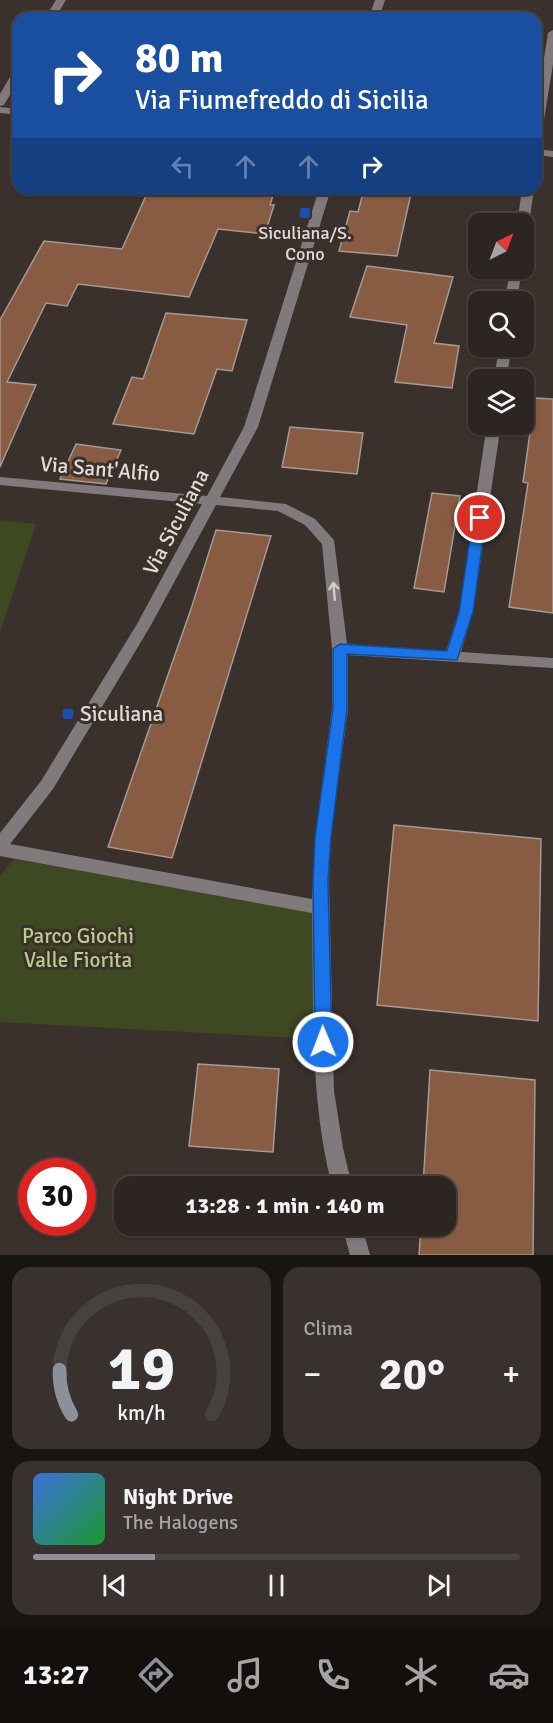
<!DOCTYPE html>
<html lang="it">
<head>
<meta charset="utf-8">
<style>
  :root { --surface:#2c2521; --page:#38312e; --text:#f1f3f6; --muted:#a6a5a5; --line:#48423f; --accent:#8c9099 }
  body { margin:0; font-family:Signika,sans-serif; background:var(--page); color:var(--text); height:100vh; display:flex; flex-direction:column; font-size:22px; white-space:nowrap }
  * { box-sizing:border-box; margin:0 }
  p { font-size:20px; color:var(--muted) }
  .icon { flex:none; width:33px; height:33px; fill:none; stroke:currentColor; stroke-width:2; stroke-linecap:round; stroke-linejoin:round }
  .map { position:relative; height:1255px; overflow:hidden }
  .drawer { display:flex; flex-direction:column; gap:12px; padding:12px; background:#181412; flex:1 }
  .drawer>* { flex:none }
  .hud { position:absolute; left:12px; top:12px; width:530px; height:183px; border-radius:18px; box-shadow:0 2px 4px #0004,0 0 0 2px var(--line); background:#1a4fa0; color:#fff; overflow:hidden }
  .needle { width:39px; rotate:42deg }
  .tools { position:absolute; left:468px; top:213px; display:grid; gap:12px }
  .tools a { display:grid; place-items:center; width:66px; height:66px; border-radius:12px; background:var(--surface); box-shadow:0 2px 4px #0004,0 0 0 2px var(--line); font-size:30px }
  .speed { position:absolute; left:18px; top:1158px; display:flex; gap:12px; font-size:30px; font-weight:700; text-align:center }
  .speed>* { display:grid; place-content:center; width:78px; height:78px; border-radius:50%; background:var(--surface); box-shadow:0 2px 4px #0004,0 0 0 2px var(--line); line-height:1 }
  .speed .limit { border:9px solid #d22; background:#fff; color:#111 }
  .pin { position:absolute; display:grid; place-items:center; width:51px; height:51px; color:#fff; margin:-26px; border:3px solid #fff; border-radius:50%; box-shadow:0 2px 6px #0007 }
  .me { position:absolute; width:66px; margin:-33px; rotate:359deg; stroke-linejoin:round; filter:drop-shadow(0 0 4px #0008) }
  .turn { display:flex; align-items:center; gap:21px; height:126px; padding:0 24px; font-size:27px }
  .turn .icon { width:78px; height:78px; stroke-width:2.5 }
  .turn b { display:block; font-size:42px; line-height:51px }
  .lanes { display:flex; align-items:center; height:57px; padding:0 24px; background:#0003; justify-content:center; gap:30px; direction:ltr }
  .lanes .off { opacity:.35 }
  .big { font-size:45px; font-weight:700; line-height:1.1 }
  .drawer .card { flex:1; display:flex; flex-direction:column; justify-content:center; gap:9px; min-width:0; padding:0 21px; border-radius:18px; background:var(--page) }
  .drawer .dial { align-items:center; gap:0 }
  .dial svg { height:156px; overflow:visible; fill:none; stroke:var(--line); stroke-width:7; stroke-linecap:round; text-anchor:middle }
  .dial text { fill:var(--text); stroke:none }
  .song { display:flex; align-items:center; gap:18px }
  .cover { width:72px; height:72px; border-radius:9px; background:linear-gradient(135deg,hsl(220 70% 55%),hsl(130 70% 35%)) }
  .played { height:6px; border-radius:3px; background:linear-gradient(90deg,var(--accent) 25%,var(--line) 25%) }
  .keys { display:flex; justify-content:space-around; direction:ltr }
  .heat { display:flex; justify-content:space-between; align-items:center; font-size:33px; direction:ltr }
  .drawer .tiles { flex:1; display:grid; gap:12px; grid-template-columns:1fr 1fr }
  .card:last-child { grid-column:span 2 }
  .trip { position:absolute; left:114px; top:1176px; width:342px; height:60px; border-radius:18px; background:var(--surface); box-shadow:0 2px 4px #0004,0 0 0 2px var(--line); font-weight:700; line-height:60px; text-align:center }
  .menu { display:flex; height:96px; justify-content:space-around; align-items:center; background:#120f0d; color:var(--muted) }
  .menu .icon { width:42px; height:42px }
  .menu .active { color:var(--accent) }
  .menu b { font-size:27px; color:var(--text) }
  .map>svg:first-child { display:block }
</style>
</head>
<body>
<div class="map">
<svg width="553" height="1255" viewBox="0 0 553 1255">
  <rect width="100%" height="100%" fill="#3a312c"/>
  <g fill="#3f4921">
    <path d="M0,520L36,524L0,632Z"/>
    <path d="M14,859L314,911L315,1039L0,1022V876Z"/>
  </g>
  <g fill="#885b43" stroke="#a49a94" stroke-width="1.5">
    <path d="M149,189H275L270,205H274L265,234L218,229L189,297L78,284L67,306L46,303L7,382L36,385L0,467V320L44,241L122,249Z"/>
    <path d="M364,189H412L397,256L339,251L350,211L358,212Z"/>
    <path d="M367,266L453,277L434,343L459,346L452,388L395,382L407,325L350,317Z"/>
    <path d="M166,313L247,320L232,371L217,369L194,434L113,424L132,377L143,379Z"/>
    <path d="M535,398L553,399V613L509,607L528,483L523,482Z"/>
    <path d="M290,427L363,433L357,474L282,467Z"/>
    <path d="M76,444L121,450L106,484L60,479Z"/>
    <path d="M432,493L460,496L444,592L414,588Z"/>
    <path d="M216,530L271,536L172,858L108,847L192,606Z"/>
    <path d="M394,825L541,839L538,1021L377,1005Z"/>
    <path d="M198,1064L279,1069L273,1152L189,1146Z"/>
    <path d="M430,1070L535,1080L533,1255H419L421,1226H446V1186H423Z"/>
  </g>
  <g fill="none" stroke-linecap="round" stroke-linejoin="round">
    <g fill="#807a7c" fill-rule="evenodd">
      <path d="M56,0H66L55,18H45Z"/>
      <path d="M375,0H385L379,18H369Z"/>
      <path d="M553,30V64L541,138L536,141V108L548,33Z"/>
      <path d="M18,69V81L4,105L0,106V94L14,70Z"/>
      <path d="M0,107L18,109V115L0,113Z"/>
      <path d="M536,149L553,151V157L536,155Z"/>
      <path d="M319,189H331L258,427L220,497L286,504L315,519L334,540L347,644L446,651L459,612L487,424H501L473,612L461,652L553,658V668L348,655V709L331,837L329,881L334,1091L343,1148L352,1186H332C309,1097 314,1005 312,913L0,856V833L41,781L137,624L202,504L0,485V477L207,496L244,427ZM216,505L278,511L305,525L322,544L332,649V709L315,837L312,899L10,844L53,789L151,625Z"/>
      <path d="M522,189H534L529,224L524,227V224H517Z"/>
      <path d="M510,268H522L517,302H505Z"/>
      <path d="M499,346H511L507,380H494Z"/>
      <path d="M342,1226H362L370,1255H350Z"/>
    </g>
  </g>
  <defs><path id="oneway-shaft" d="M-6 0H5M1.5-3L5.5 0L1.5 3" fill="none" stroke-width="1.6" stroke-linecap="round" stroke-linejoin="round" transform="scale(1.5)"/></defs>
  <use stroke="#d2cdca" href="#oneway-shaft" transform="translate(334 591) rotate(-95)"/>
  <path fill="#1a73e8" stroke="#114b97" stroke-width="1.5" d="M480,514L486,518L473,612L457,660L347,654V709L331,837L328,881L332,1042L329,1047L323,1049L317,1047L315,1042L313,881L315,837L333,709V649L340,644L447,651L459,612L473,518Z"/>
  <g fill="#1a4fb4" stroke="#3a312c" stroke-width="2">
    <rect x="299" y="207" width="12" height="12" rx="3"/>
    <rect x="62" y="708" width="12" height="12" rx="3"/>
  </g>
  <g text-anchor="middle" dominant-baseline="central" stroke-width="6" stroke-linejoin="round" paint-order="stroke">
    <g font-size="18" fill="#e1dcd8" stroke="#3a312c">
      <text x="305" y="233">Siculiana/S.<tspan x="305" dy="21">Cono</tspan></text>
    </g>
    <g font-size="21" fill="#e1dcd8" stroke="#3a312c">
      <text transform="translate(100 469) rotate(5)">Via Sant'Alfio</text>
      <text transform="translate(176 522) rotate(-62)">Via Siculiana</text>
    </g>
    <g font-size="21" fill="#e1dcd8" stroke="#3a312c" text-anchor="start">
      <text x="80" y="714">Siculiana</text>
    </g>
    <g font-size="21" fill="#bace85" stroke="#3a312c">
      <text x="78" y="936">Parco Giochi<tspan x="78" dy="24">Valle Fiorita</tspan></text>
    </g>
  </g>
</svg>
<div class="tools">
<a><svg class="needle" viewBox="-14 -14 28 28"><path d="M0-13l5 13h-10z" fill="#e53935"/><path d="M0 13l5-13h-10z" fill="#a6a5a5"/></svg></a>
<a><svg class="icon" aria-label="search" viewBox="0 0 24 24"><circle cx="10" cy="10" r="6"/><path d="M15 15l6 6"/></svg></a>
<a><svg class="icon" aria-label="layers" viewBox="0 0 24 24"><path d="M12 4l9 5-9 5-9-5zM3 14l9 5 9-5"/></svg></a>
</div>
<div class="speed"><div class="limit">30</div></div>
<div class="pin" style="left:480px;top:518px;background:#d93025"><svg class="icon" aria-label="arrive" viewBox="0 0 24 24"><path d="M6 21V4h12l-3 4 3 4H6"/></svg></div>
<svg class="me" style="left:323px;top:1042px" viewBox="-20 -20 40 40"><circle r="17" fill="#1a73e8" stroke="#fff" stroke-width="3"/><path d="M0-11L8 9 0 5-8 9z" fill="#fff"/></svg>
<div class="trip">13:28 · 1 min · 140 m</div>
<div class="hud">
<div class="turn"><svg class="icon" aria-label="right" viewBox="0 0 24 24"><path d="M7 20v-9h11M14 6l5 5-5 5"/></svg><div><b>80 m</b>Via Fiumefreddo di Sicilia</div></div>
<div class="lanes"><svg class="icon off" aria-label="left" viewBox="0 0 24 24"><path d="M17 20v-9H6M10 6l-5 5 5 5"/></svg><svg class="icon off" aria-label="ahead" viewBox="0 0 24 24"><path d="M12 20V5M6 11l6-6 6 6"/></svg><svg class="icon off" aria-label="ahead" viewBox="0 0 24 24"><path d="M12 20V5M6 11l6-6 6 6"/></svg><svg class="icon" aria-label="right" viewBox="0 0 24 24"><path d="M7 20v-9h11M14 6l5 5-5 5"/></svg></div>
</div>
</div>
<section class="drawer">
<div class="tiles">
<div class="card dial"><svg viewBox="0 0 100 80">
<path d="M14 69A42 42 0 1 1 86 69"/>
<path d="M14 69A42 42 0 0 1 8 46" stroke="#8c9099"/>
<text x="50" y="56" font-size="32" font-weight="700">19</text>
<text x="50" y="72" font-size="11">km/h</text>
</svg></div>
<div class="card"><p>Clima</p>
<div class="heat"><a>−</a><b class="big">20°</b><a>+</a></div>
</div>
<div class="card">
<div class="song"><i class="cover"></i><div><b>Night Drive</b><p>The Halogens</p></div></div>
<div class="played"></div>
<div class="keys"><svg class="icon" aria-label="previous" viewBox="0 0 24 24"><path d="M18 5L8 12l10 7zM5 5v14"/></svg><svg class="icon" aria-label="pause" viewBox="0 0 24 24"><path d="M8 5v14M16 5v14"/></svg><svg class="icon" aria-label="next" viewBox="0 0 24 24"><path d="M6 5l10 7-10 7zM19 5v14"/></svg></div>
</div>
</div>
</section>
<nav class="menu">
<b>13:27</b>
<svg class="icon active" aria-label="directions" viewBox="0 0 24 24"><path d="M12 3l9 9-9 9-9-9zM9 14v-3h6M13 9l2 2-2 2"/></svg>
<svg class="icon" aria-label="music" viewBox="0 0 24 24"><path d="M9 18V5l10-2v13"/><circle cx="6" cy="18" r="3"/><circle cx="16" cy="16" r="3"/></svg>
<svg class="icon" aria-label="phone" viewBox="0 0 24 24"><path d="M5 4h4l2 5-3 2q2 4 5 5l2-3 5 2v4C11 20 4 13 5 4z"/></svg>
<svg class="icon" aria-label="climate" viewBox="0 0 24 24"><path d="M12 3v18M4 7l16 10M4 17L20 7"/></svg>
<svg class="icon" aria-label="car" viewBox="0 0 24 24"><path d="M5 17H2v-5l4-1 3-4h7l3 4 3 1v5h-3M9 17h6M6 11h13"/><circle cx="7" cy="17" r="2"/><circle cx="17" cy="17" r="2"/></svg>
</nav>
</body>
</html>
